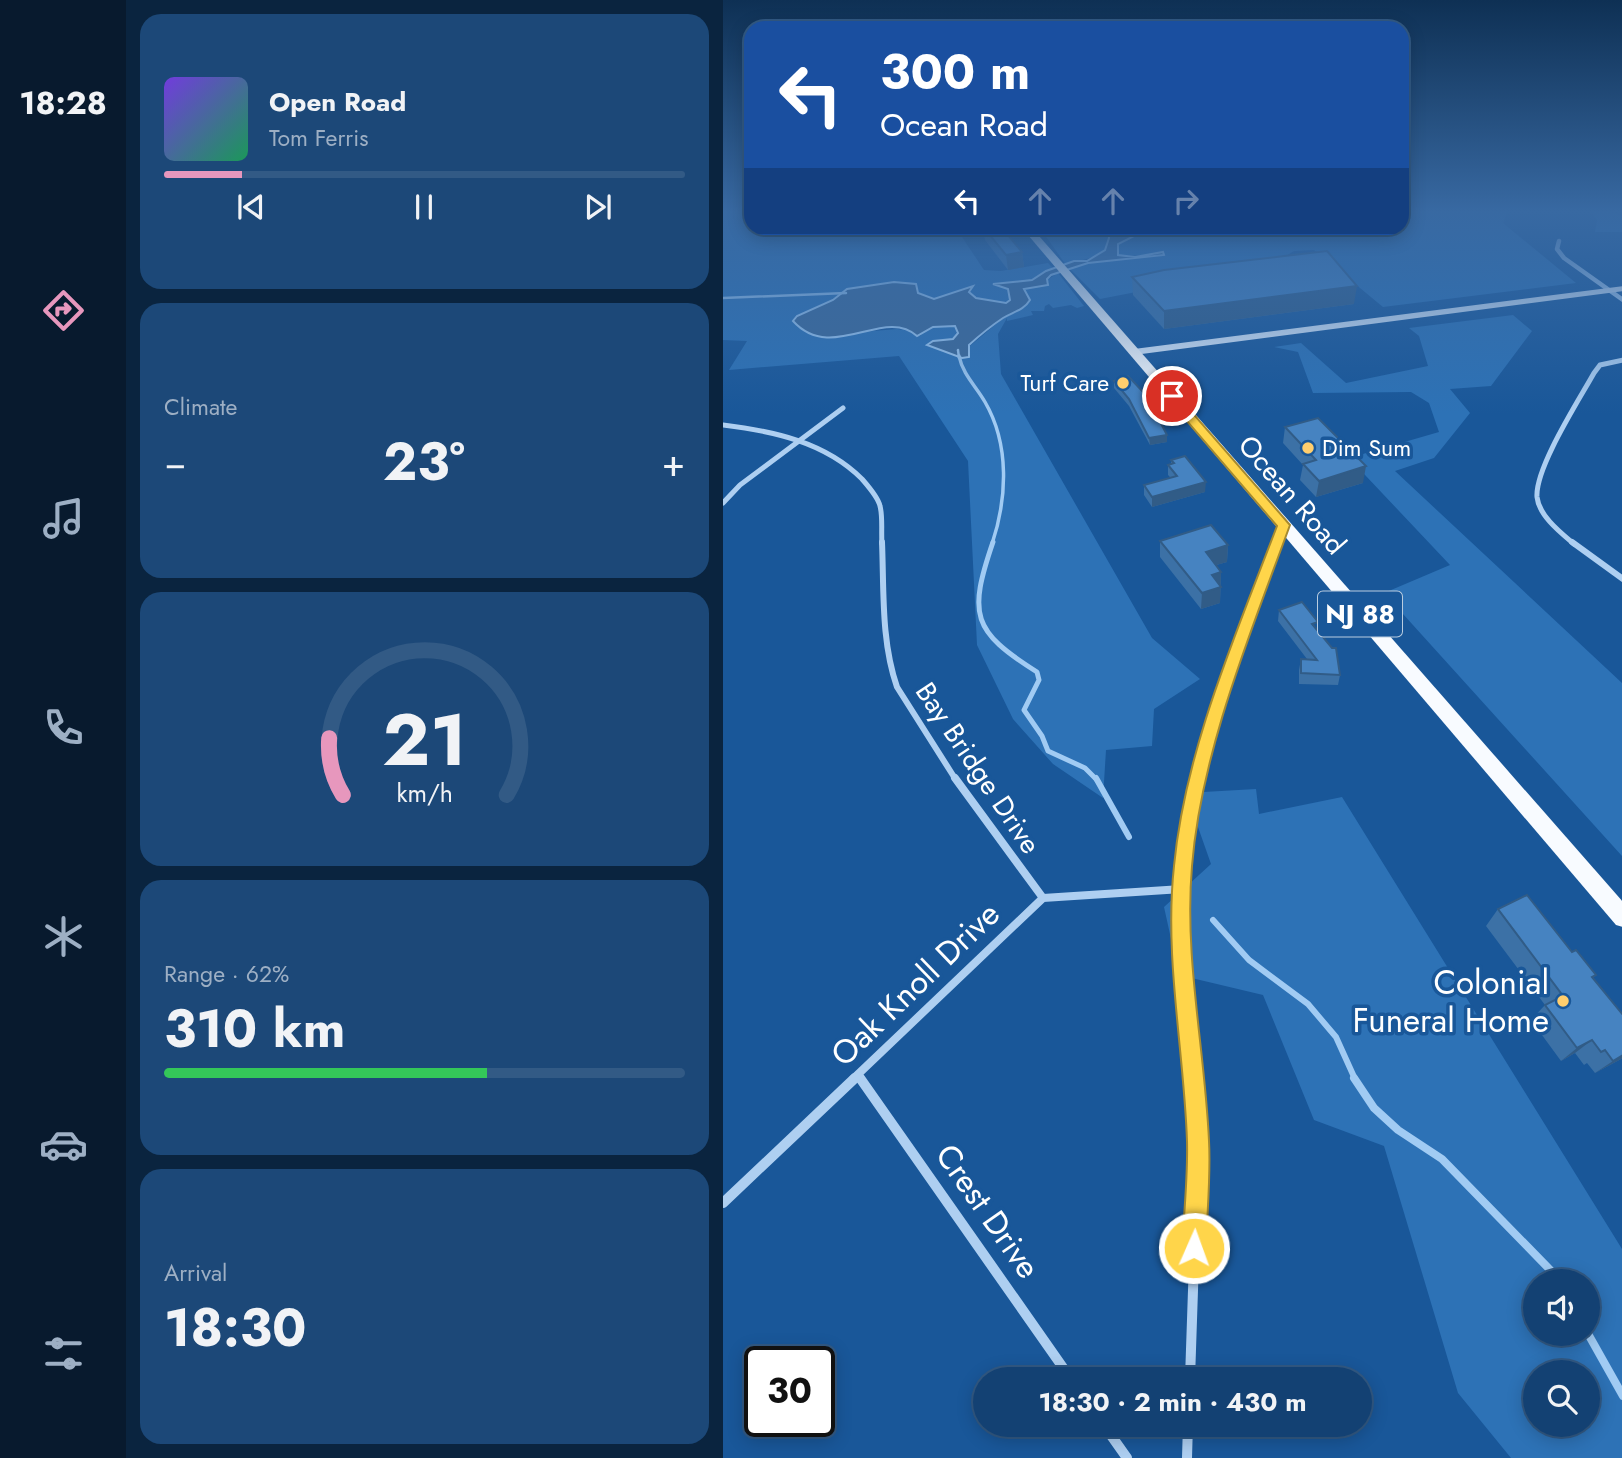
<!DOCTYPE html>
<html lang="en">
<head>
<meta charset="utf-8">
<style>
  :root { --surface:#134173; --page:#1c4878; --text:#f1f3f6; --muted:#9dafc4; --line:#325a85; --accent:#e797bd }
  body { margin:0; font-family:Jost,sans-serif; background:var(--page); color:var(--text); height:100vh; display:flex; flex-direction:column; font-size:26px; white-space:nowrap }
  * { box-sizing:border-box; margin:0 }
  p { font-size:23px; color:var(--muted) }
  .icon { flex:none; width:38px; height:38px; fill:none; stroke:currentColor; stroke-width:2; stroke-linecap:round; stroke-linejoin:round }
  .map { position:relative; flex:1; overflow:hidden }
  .sheet { display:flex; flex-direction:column; gap:14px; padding:14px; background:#0a243f; width:597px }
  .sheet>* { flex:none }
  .top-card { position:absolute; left:21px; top:21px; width:665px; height:214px; border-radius:21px; box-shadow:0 4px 18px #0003,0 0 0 2px var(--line); background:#1a4fa0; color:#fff; overflow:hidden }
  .controls { position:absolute; left:800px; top:1269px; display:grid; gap:14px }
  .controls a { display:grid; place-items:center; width:77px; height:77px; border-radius:50%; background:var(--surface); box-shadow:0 4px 18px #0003,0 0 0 2px var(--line); font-size:35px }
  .speed { position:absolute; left:21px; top:1346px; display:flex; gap:14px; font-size:35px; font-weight:700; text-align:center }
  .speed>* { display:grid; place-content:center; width:91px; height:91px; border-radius:50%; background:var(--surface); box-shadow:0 4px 18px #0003,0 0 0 2px var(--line); line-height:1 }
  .speed .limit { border:4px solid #111; border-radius:10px; background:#fff; color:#111 }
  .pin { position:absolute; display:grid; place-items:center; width:60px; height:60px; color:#fff; margin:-30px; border:4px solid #fff; border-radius:50%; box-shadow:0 2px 7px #0007 }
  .me { position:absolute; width:77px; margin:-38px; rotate:2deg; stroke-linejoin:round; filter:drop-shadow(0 0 5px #0008) }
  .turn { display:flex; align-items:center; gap:24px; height:147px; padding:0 21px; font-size:32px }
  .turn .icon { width:91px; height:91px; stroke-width:2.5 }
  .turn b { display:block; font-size:49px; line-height:60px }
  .lanes { display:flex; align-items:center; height:66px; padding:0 21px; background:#0003; justify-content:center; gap:35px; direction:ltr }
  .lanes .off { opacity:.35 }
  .big { font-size:52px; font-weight:700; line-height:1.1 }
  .sheet .tile { flex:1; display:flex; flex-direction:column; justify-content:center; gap:10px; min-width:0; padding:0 24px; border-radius:21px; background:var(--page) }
  .sheet .dial { align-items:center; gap:0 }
  .dial svg { height:182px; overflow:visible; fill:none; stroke:var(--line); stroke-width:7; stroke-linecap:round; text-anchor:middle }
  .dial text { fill:var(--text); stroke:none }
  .song { display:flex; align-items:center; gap:21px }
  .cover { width:84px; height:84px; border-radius:10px; background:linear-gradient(135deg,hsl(260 70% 55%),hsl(150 70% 35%)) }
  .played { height:7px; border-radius:4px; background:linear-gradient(90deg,var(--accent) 15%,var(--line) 15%) }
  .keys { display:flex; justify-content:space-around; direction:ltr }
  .heat { display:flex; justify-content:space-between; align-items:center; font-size:38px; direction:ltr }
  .charge { height:10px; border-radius:5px; background:linear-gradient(90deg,#34c759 62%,var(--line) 0) }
  .trip { position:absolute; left:250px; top:1367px; width:399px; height:70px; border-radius:35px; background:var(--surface); box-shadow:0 4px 18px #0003,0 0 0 2px var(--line); font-weight:700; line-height:70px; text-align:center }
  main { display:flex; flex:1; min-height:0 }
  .tabs { display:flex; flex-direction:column; width:126px; justify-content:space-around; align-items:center; background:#081a2e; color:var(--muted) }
  .tabs .icon { width:49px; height:49px }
  .tabs .current { color:var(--accent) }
  .tabs b { font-size:32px; color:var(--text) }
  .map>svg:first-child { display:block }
</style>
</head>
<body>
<main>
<nav class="tabs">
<b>18:28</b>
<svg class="icon current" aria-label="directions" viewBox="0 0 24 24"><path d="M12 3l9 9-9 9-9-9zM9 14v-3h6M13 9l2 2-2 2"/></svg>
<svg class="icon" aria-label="music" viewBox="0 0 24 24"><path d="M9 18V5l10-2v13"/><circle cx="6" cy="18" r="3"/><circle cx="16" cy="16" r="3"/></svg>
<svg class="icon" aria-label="phone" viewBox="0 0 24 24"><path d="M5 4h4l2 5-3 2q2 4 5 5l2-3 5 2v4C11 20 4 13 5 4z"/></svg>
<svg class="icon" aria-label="climate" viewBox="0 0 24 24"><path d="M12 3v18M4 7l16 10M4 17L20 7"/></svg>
<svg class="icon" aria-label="car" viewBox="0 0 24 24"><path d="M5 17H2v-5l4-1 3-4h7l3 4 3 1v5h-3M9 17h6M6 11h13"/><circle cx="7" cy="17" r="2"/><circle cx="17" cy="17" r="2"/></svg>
<svg class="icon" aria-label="filters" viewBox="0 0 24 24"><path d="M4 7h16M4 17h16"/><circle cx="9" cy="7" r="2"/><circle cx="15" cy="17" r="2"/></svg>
</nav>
<section class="sheet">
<div class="tile">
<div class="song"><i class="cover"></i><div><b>Open Road</b><p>Tom Ferris</p></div></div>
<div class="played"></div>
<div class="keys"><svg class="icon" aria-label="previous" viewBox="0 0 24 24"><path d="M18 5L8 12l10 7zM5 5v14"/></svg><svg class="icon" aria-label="pause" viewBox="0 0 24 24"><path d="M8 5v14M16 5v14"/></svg><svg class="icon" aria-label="next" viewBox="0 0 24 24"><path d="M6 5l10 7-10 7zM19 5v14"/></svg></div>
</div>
<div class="tile"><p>Climate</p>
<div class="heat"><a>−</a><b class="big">23°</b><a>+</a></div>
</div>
<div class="tile dial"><svg viewBox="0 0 100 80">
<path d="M14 69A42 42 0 1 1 86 69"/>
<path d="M14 69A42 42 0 0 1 8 44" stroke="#e797bd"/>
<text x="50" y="56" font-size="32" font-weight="700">21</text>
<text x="50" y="72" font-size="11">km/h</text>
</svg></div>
<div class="tile"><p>Range · 62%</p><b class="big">310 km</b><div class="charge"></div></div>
<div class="tile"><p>Arrival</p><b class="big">18:30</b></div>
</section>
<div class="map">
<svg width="900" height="1458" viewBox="0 0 900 1458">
  <rect width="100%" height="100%" fill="#195799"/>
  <g fill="#2d72b6" fill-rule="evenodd">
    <path d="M0,210H28V228H233L261,270L278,271L325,263L331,269L309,280L271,285L285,289L287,300L277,304L248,296L246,292L249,286L211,299L195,293L193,285L184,283L125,289L110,300L74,316L72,323L91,336L174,329L188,331L197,336C206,325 223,322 235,329L230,339L217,340L208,345L235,356L279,319L299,309L305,295L299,291L301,289L326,283L324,280L335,273L361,306L354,308L348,305L330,308L326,304L322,306L321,311H308L310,315L284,321V318L275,334L278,374L429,638L477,679L431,709L429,746L383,750L380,798L330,764L290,719L254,645L245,461L176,356L6,370L24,341L0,340Z"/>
    <path d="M679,210H785L780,223L853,283L660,307L591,250L571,251L530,276L434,288L377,299L347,269L365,263L441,255C425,253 411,257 395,255L393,251L395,244L427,228H679Z"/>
    <path d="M867,210H882L899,216V232H872L874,220Z"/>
    <path d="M317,228H385C389,261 365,256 343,265Z"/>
    <path d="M790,315L809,331L768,386L727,389L747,413L711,458L672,471L899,683V856L661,593L727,565L626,458L716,432L706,403L688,392L590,393L575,352L551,347L578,343L623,383L705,366L696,336L686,328Z"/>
    <path d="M533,789L536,814L619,797L899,1249V1458H788L735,1393L661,1146L591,1120L540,995L456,975L441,907L488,864L463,793ZM812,1281H864V1334H812ZM812,1372H864V1424H812Z"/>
  </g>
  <path fill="#3d6998" stroke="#a1cbf3" stroke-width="2" d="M385,228H427L395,244V255L412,257L440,252L441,255L365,263L328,275L324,279L325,285L301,289L307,300C301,310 290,312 280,318C268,326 257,335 246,345V357L239,358L204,345L210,341L230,339L235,333L232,326L210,327L194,336C161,306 109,364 70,321L74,316L110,300L124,289L171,282L193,284L195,293L211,299L250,286L246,292L253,298L283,303L287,300L285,289L270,284L309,280L323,271L351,261H364L382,250L386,238Z"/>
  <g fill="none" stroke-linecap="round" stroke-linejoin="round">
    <g stroke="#a1cbf3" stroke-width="2.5">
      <path d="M0,298L123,293"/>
      <path d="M235,350L236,358"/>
    </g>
    <path stroke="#a1cbf3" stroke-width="3.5" d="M236,356C240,375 253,386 262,402C287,445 284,499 269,544"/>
    <path stroke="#a1cbf3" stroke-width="5" d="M270,542C245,615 249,631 314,672L316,680L301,710L319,736L325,751L362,768L374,780"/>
    <g stroke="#a1cbf3" stroke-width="6">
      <path d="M373,778L406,837"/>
      <path d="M490,920L526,960L585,1004L613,1037L632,1079"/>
    </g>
    <g stroke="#a1cbf3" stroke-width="8">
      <path d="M631,1078L651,1108L675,1130L719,1159L838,1281"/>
      <path d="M864,1332L900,1396"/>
    </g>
    <path stroke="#aecff1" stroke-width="4.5" d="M836,241L834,249L841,258L900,300"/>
    <g stroke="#aecff1" stroke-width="5">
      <path d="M0,425C50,431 102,442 139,479C145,486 155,497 157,506C160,517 158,532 159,544"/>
      <path d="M0,503L17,485L120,408"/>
      <path d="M553,544L560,525"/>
      <path d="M851,544C838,533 816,516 814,497C812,468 856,400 871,373L877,365L900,360"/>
    </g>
    <g stroke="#aecff1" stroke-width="6">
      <path d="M159,542C161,590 158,641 174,687L233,780"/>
      <path d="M849,542L900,579"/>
      <path d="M474,780L510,662L554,542"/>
    </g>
    <g stroke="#aecff1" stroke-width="8">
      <path d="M232,778L320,898"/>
      <path d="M135,1075L138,1079"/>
      <path d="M130,1079L320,898L459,889"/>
      <path d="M470,1079L457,926L460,865L475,778"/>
    </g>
    <g stroke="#aecff1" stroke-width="10">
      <path d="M137,1078L348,1379"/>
      <path d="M0,1203L132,1078"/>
      <path d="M467,1379L475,1142L470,1078"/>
      <path d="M380,1424L404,1458"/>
      <path d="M464,1458L465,1424"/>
    </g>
    <path fill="#dcebfc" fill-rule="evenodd" d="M900,286V291L411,355L406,352L411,349Z"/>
    <path fill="#f8fbff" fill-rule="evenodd" d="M299,228H309L900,902V927L893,925Z"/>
  </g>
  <g fill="#3c71a6">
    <path d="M260,228H279L299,252L301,267L285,270L262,240Z"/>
    <path d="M409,277L631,304L441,329L410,295Z"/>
    <path d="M391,381L444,442L427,445L406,406L391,388Z"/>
    <path d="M562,427L640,483L593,497L577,480L580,465L560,443Z"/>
    <path d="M448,460L482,492L429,507L421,495V485L448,478L445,475V465L448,464Z"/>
    <path d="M437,541L505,545L504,562L493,565L498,572L497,603L478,609L437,557Z"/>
    <path d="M556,610L593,629L617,675L615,685L576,684V670L578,659H584L555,621Z"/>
    <path d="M775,909L849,952L873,975L870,978L900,1015V1058L872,1073L864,1063L861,1065L852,1053L838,1061L808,1020L822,1005L763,926Z"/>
  </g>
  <g fill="#315c87">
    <path d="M299,252L301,267L285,270L283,255Z"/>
    <path d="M634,286L631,304L441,329V311Z"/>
    <path d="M444,435V442L427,445L426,438Z"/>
    <path d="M643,466L640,483L593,497L596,481Z"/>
    <path d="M483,482L482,492L429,507V497Z"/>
    <path d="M505,545L504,562L483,568V552Z"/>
    <path d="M498,572L497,603L478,609L479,593L489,575Z"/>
    <path d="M869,1040L852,1053L838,1061L854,1048Z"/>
    <path d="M900,1055V1058L872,1073L890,1061Z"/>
  </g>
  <g fill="#4683c1" stroke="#315c87" stroke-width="2">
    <path d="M261,228H279L299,252L283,255Z"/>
    <path d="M604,251L634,286L441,311L409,277L441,270Z"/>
    <path d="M405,376L423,395L444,435L426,438L406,399L391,381Z"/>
    <path d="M595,418L643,466L596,481L580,464L593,460L562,427Z"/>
    <path d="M462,456L483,482L429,497L421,485L454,476L445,465L451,463L448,460Z"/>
    <path d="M488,525L505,545L483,552L498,572L489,575L498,587L479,593L437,541Z"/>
    <path d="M579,602L595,622L589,624L609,648H613L617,675L578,673V659L594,660L556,610Z"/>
    <path d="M804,895L849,952L853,950L873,975L869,977L900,1015V1055L890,1061L882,1050L878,1052L869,1040L854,1048L822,1005L840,996L775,909Z"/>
  </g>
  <linearGradient id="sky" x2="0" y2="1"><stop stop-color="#0e3054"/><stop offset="0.51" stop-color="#3869a2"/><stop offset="1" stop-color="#3869a2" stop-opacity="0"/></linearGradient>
  <rect width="900" height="414" fill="url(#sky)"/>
  <path fill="#ffd54a" stroke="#a68a30" stroke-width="2" d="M445,394H453L567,525C528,632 478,752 469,866C461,958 482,1050 486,1141C488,1176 484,1212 483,1248L480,1256L471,1259L463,1256L459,1248C461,1212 465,1176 464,1141C461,1050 441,958 451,866C462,750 513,634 554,526L445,399Z"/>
  <g fill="#ffce6e" stroke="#195799" stroke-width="2.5">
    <circle cx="400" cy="383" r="7"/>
    <circle cx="585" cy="448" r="7"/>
    <circle cx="840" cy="1001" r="7"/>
  </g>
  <g text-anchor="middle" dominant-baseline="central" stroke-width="7" stroke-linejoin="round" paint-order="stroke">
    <g font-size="23" fill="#fff" stroke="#195799" text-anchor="end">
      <text x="386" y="383">Turf Care</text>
      <text x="599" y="448" text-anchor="start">Dim Sum</text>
    </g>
    <rect fill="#195799" stroke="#bacde0" stroke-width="2" x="595" y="591.5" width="84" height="45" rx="5"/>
    <g font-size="26" font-weight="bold" fill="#fff">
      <text x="637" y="614">NJ 88</text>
    </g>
    <g font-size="28" fill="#fff" stroke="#195799">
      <text transform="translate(569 495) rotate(49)">Ocean Road</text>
      <text transform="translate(255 768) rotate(56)">Bay Bridge Drive</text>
    </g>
    <g font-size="33" fill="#fff" stroke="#195799" text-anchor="end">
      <text x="826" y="982">Colonial<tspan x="826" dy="38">Funeral Home</tspan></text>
    </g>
    <g font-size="33" fill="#fff" stroke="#195799">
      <text transform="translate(192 984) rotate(-44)">Oak Knoll Drive</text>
      <text transform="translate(265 1211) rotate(55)">Crest Drive</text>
    </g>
  </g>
</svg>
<div class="controls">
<a><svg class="icon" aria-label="sound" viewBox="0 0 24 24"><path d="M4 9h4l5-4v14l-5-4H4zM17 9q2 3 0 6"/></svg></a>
<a><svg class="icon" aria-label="search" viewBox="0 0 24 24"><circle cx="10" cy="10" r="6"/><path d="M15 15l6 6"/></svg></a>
</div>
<div class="speed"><div class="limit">30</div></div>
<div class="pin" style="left:449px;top:396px;background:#d93025"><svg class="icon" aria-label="arrive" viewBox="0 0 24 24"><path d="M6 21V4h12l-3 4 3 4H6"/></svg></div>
<svg class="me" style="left:471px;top:1248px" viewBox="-20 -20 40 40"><circle r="17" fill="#ffd54a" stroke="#fff" stroke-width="3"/><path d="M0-11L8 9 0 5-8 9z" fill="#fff"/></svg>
<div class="trip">18:30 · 2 min · 430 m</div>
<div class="top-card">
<div class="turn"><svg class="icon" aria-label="left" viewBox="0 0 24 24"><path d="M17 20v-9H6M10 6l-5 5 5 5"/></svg><div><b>300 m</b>Ocean Road</div></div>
<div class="lanes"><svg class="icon" aria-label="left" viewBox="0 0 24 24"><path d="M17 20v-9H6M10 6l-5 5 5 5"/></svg><svg class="icon off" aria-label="ahead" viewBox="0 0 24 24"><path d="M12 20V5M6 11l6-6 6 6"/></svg><svg class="icon off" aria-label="ahead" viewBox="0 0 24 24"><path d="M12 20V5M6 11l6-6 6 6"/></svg><svg class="icon off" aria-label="right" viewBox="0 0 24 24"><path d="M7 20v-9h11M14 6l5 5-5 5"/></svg></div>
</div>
</div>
</main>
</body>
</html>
